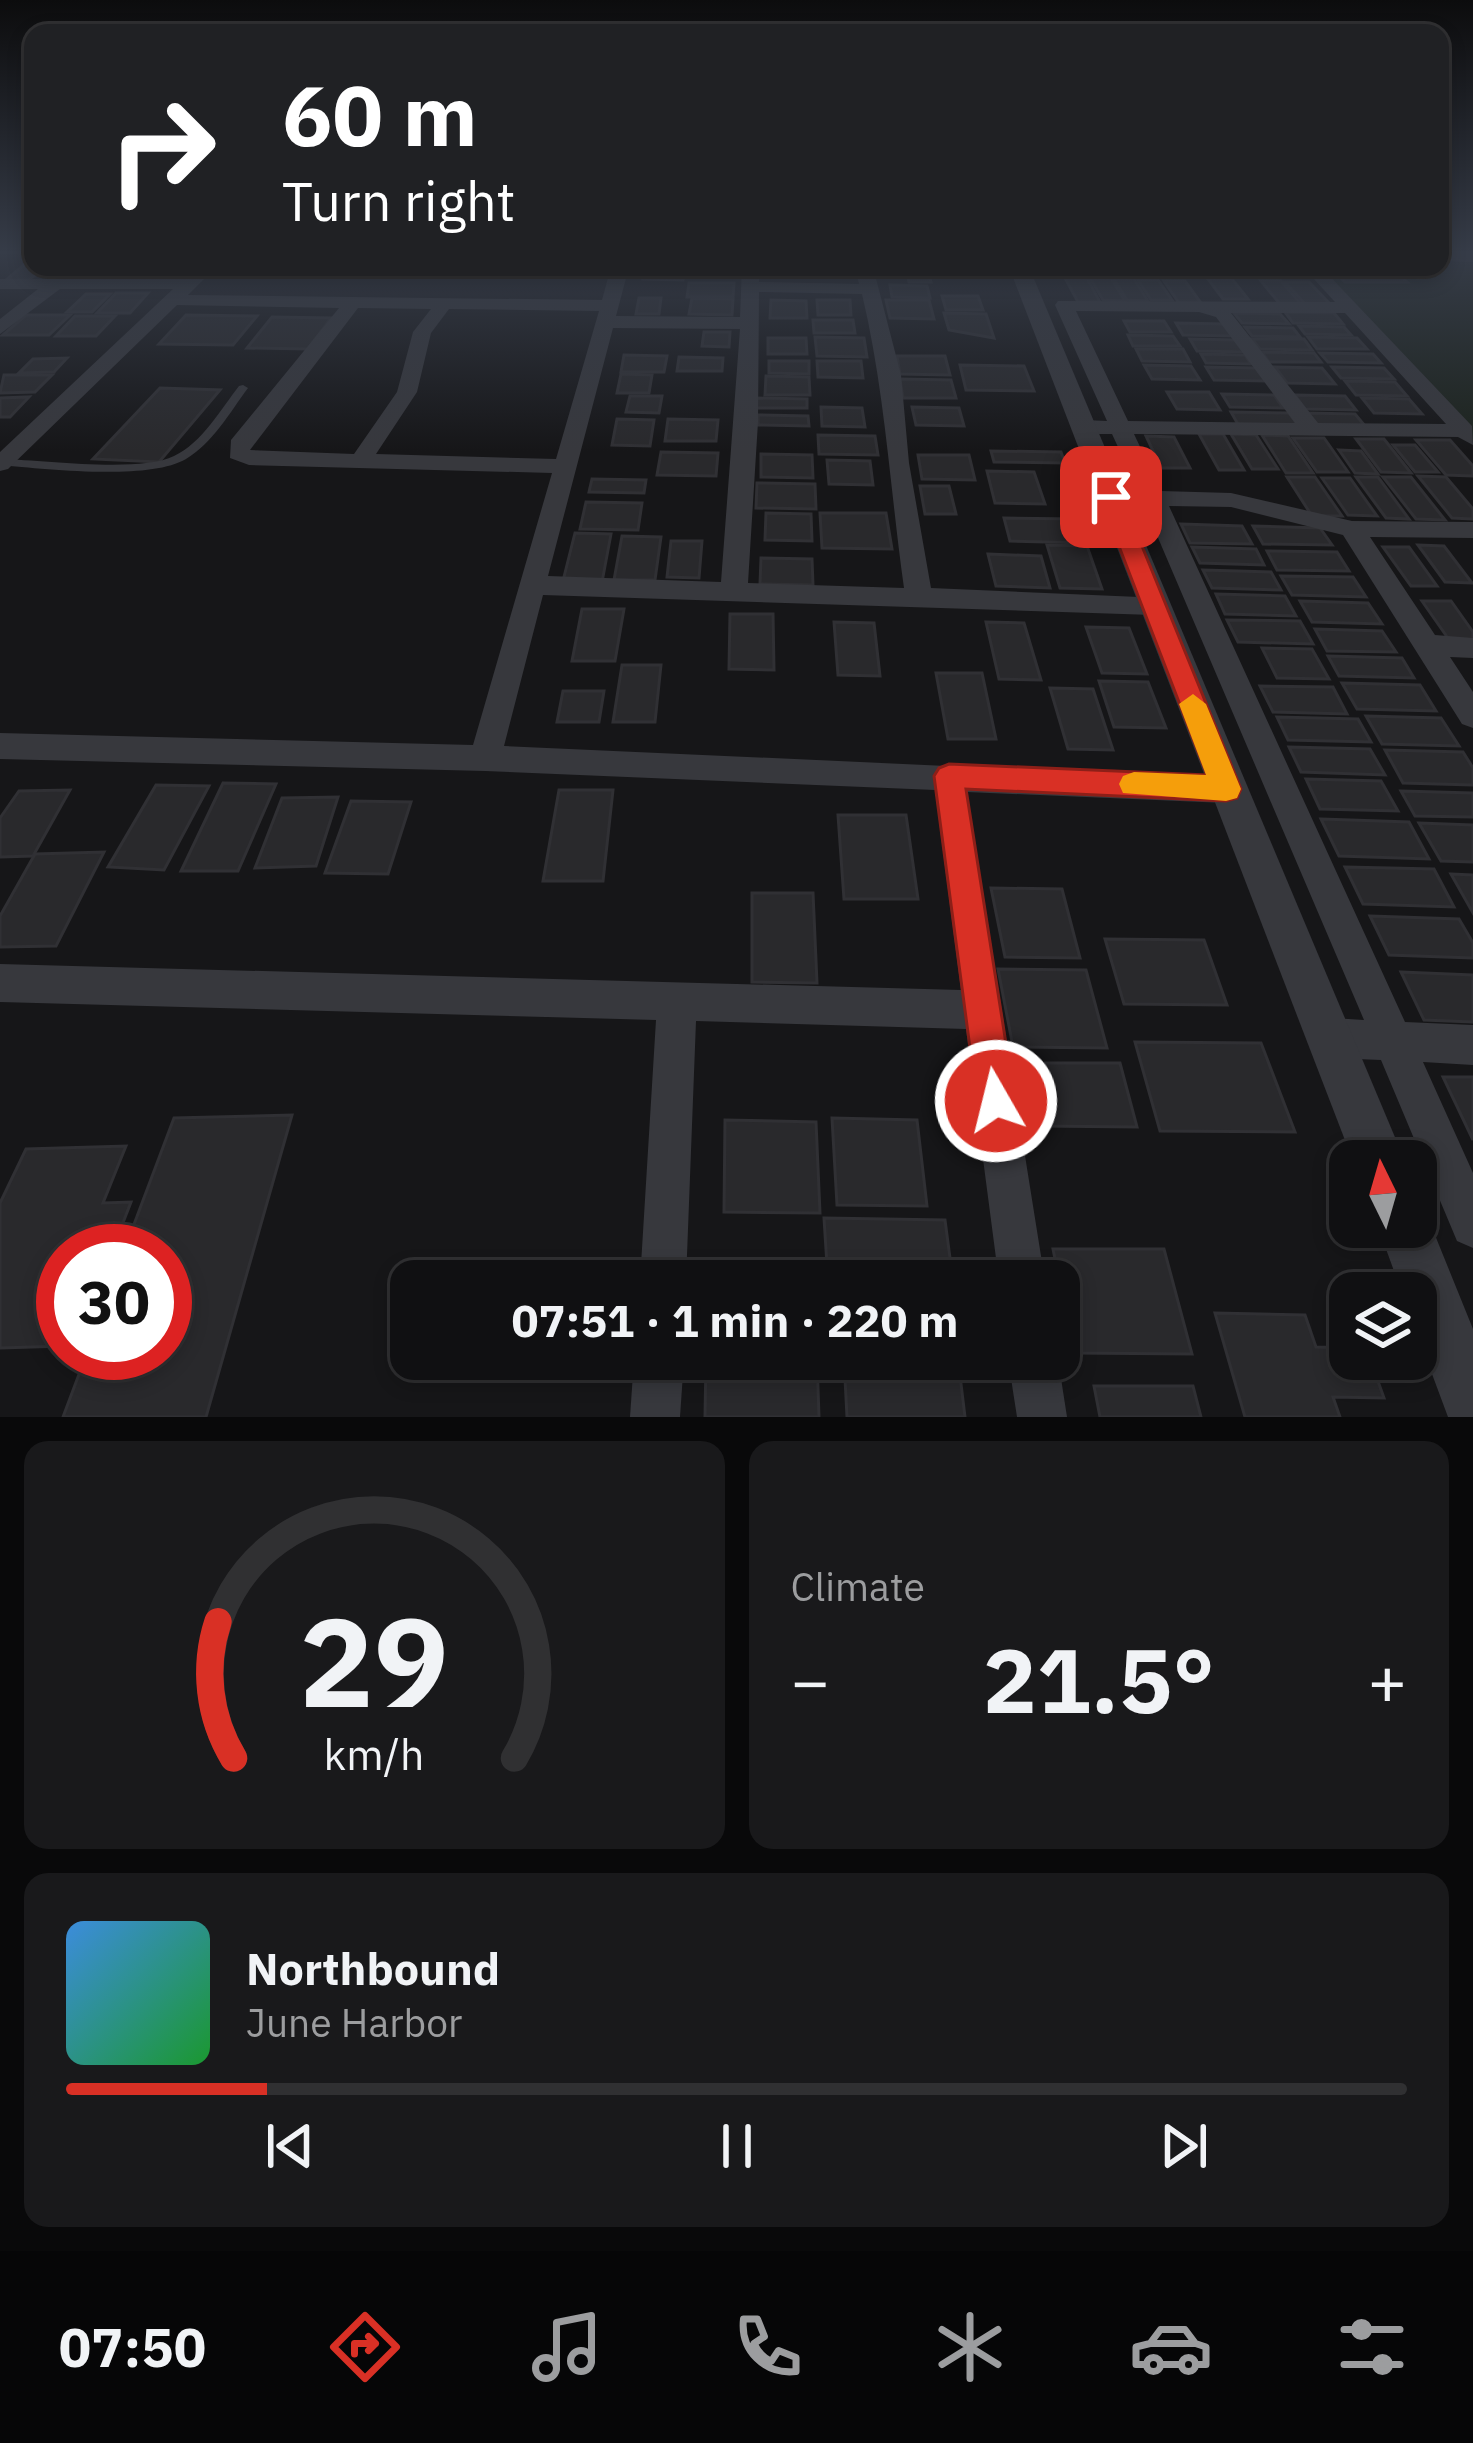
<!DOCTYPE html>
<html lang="en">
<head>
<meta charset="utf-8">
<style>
  :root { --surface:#101012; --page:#19191b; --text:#f1f3f6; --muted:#9c9d9f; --line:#303032; --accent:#d93025 }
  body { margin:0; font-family:"IBM Plex Sans",sans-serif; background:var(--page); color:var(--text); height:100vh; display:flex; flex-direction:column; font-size:45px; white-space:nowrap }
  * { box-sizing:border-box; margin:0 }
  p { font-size:39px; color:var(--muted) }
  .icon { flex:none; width:66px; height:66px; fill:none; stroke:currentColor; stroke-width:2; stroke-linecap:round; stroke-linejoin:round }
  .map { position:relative; height:1417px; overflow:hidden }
  .details { display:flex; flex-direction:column; gap:24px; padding:24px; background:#09090a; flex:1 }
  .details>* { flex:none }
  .banner { position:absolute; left:24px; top:24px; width:1425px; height:252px; border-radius:24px; box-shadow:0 6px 18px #0003,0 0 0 3px var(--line); background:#202124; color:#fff; overflow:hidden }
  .needle { width:78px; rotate:355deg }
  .controls { position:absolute; left:1329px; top:1140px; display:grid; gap:24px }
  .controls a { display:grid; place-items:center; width:108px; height:108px; border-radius:24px; background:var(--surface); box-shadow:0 6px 18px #0003,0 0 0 3px var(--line); font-size:60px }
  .speed { position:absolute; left:36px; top:1224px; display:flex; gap:24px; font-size:60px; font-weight:700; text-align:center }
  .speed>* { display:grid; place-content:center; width:156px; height:156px; border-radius:50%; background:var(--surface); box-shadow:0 6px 18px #0003,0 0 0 3px var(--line); line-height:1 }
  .speed .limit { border:18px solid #d22; background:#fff; color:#111 }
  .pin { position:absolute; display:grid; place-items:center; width:102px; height:102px; color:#fff; margin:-51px; border-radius:24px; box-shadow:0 6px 18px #0006 }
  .me { position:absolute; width:132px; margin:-66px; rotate:352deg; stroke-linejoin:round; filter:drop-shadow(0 0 9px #0008) }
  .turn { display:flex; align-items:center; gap:42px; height:252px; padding:0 60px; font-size:54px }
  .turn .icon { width:156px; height:156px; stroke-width:2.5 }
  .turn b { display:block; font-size:84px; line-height:102px }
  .big { font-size:90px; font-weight:700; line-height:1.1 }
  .details .card { flex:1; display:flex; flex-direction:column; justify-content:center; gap:18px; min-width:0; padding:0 42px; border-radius:24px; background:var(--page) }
  .details .dial { align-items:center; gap:0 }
  .dial svg { height:312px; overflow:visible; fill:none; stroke:var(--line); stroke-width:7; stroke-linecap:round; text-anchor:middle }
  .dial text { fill:var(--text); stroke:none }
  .song { display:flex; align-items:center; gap:36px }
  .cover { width:144px; height:144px; border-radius:18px; background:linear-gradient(135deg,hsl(210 70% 55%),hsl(130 70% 35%)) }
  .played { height:12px; border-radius:6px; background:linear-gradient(90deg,var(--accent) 15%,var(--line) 15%) }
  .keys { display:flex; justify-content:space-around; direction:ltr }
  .heat { display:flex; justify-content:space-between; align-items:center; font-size:66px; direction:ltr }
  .details .tiles { flex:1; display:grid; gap:24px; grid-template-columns:1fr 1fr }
  .card:last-child { grid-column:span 2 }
  .trip { position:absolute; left:390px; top:1260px; width:690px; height:120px; border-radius:24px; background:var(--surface); box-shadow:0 6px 18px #0003,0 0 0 3px var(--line); font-weight:700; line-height:120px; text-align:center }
  .dock { display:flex; height:192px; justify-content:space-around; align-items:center; background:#060607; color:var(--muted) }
  .dock .icon { width:84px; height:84px }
  .dock .active { color:var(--accent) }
  .dock b { font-size:54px; color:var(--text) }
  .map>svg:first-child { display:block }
</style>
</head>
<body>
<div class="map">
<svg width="1473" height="1417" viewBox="0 0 1473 1417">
  <rect width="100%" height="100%" fill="#161618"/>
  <path fill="#1c231d" d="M1440,257H1473V441L1315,267H1440Z"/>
  <g fill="#29292c" stroke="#303034" stroke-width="3">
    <path d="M30,260L33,267H44L29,280H6Z"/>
    <path d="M147,267H175L160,282H132Z"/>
    <path d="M646,267H685L683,280L643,279Z"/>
    <path d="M693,267H738L737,277H692Z"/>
    <path d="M906,267H927L931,282H909Z"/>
    <path d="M1330,267H1390L1407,282H1345Z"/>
    <path d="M1065,278H1087L1100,302H1078Z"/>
    <path d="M1090,278H1111L1125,301L1103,300Z"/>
    <path d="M1114,279H1134L1148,301L1127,300Z"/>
    <path d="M1208,279H1232L1248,299H1223Z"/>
    <path d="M1138,280H1158L1172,300H1151Z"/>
    <path d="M1164,281H1185L1201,303H1179Z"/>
    <path d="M1261,281H1281L1301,304H1280Z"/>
    <path d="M1285,282H1309L1330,304H1305Z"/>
    <path d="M689,283H734L733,297H687Z"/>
    <path d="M890,285L927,286L930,298L892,297Z"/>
    <path d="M116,293H148L130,313H97Z"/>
    <path d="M86,294H110L92,312H67Z"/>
    <path d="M942,296H978L983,310H946Z"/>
    <path d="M639,298H661L659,314H636Z"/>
    <path d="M692,298L733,299L732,315L689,314Z"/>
    <path d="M771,300L806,301L807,318H770Z"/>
    <path d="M817,300H850L851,315H818Z"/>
    <path d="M886,300H929L934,319L890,318Z"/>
    <path d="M1285,312L1334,313L1343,324L1293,323Z"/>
    <path d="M944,313L986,314L994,338L949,330Z"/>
    <path d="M1234,313L1280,314L1289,324L1242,323Z"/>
    <path d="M26,315H70L49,335H3Z"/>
    <path d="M186,315L257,316L233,345L159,344Z"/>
    <path d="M75,316H115L96,336H56Z"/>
    <path d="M272,317L331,318L308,349L247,348Z"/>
    <path d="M813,320H853L855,333H814Z"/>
    <path d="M1124,321H1164L1171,332H1130Z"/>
    <path d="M1176,323L1224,324L1232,336L1183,335Z"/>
    <path d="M1299,326L1344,327L1351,335L1305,334Z"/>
    <path d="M1245,327L1293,328L1300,337L1252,336Z"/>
    <path d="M704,332H730L729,347L702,346Z"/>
    <path d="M1128,335L1173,336L1180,346H1133Z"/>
    <path d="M815,337L864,338L867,357L817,356Z"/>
    <path d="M1308,337L1357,338L1367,349H1317Z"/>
    <path d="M768,338H806L807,354H768Z"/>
    <path d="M1190,339L1236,340L1244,352L1197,351Z"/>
    <path d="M1252,339H1304L1312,350L1260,349Z"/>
    <path d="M1136,349H1183L1190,362L1142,361Z"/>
    <path d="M1262,352L1314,353L1321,362H1269Z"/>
    <path d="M1320,353L1373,354L1381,363L1328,362Z"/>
    <path d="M1201,354L1245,355L1251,364L1206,363Z"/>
    <path d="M624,355L667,356L664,372H621Z"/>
    <path d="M897,356H945L950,375L900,374Z"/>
    <path d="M679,357L723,358L722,371H677Z"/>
    <path d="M67,358L54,372L19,373L33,359Z"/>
    <path d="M769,361H809V374L769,373Z"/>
    <path d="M817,361H861L863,378L818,377Z"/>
    <path d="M960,365L1024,366L1034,391L966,390Z"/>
    <path d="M1144,365L1191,366L1200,380L1152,379Z"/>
    <path d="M1206,367L1257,368L1266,381L1214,380Z"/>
    <path d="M1275,367L1322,368L1335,384L1287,383Z"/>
    <path d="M1332,367L1384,368L1394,379L1341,378Z"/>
    <path d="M621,374L652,375L649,393H617Z"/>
    <path d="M4,375H52L35,392L0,393Z"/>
    <path d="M766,376L809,377L810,395H765Z"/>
    <path d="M900,379L951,380L956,398H903Z"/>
    <path d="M1345,381L1395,382L1407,396L1356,395Z"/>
    <path d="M160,388L220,390L159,462L93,459Z"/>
    <path d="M1167,392H1209L1220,410L1177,409Z"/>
    <path d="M1222,394L1274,395L1283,408L1230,407Z"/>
    <path d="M1295,395L1345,396L1356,410L1305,409Z"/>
    <path d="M630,396H662L659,413L626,412Z"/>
    <path d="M29,397L10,417H0V398Z"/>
    <path d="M756,398L807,399V408H756Z"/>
    <path d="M1362,398L1409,399L1422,414L1374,413Z"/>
    <path d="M821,407L862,408L865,427L822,426Z"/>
    <path d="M912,407L959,408L964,426L916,425Z"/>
    <path d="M1231,412L1289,413L1299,427L1239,426Z"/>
    <path d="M1306,413L1355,414L1365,426L1314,425Z"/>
    <path d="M758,415L808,416L809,426L758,425Z"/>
    <path d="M617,419L654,420L650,446L612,445Z"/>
    <path d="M668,419L718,420L716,441H665Z"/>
    <path d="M1199,434H1223L1244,470H1219Z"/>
    <path d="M1231,434L1256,435L1278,469H1252Z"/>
    <path d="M818,435L875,436L878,455L819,454Z"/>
    <path d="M1262,435L1288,436L1313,473H1286Z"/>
    <path d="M1146,436L1174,437L1190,468H1161Z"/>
    <path d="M1293,438H1324L1348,472H1317Z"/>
    <path d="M1356,439H1384L1411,473L1381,472Z"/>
    <path d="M1416,440H1450L1473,466V476L1446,475Z"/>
    <path d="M1393,445H1415L1438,472H1415Z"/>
    <path d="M1339,450L1361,451L1378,474L1355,473Z"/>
    <path d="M991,451L1061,452L1065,463L994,462Z"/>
    <path d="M661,452L718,453L716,476L657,475Z"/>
    <path d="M761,454L812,455L813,478L761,477Z"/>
    <path d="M918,455H969L975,480L922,479Z"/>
    <path d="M827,460L870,461L873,485L829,484Z"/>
    <path d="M987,471L1034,472L1045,504L995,503Z"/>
    <path d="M1418,476L1446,477L1473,509V519L1452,518Z"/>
    <path d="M1287,477H1315L1342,516H1312Z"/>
    <path d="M1356,477H1378L1409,519L1386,518Z"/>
    <path d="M1383,477H1411L1445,520L1416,519Z"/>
    <path d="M1322,478H1350L1377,516L1348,515Z"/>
    <path d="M592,479L646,480L644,493L589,492Z"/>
    <path d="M757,483L815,484L816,509L756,508Z"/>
    <path d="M920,486H949L956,514H925Z"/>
    <path d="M586,502L642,503L638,530L580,529Z"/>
    <path d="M766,513L811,514L812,541L765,540Z"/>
    <path d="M820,513H886L892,549L822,548Z"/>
    <path d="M1004,518L1076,519L1085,543L1010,541Z"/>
    <path d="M1181,524L1242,526L1252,544L1190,543Z"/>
    <path d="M1253,526L1320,528L1332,545L1263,544Z"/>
    <path d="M575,533L611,534L602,582L563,581Z"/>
    <path d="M622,536L661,537L655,580H614Z"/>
    <path d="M671,541H702L699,578L667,577Z"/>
    <path d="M1047,545L1087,546L1102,589L1060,588Z"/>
    <path d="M1418,545L1444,546L1472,583L1445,582Z"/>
    <path d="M1192,547L1256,549L1264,565L1200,563Z"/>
    <path d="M1383,547H1409L1437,586H1411Z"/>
    <path d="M1267,551L1337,552L1349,571L1277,570Z"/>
    <path d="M988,554L1041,556L1050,588L996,586Z"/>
    <path d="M761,558L812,559L813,585L760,584Z"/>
    <path d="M1203,570L1271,572L1281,590L1212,588Z"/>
    <path d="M1281,576L1353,577L1366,597L1292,595Z"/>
    <path d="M1216,594L1285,596L1296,616L1225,614Z"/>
    <path d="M1300,601L1368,603L1382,624L1312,622Z"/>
    <path d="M1422,601H1451L1473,632V641H1450Z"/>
    <path d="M582,609H624L615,661H572Z"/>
    <path d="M730,614H773L774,670L729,669Z"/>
    <path d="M1227,620L1300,621L1313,644L1238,642Z"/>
    <path d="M834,622L874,623L880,676L838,675Z"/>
    <path d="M986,622L1024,623L1041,680L999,679Z"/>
    <path d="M1086,627L1129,628L1147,674L1102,673Z"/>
    <path d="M1315,629L1382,631L1396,652L1327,651Z"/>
    <path d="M1262,648L1312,649L1329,679L1277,678Z"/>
    <path d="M1328,656L1402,658L1414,678L1339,676Z"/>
    <path d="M622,665H661L655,722H613Z"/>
    <path d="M936,673H982L996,739H948Z"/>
    <path d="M1099,681L1148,682L1166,728L1114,727Z"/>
    <path d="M1342,683L1420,685L1436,711L1357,709Z"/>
    <path d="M1260,686L1333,687L1347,714L1273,712Z"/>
    <path d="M1050,688L1093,689L1113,750L1068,749Z"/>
    <path d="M563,691H604L599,722H557Z"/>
    <path d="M1366,716L1441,718L1459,746L1382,744Z"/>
    <path d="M1277,717L1358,719L1371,742L1288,740Z"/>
    <path d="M1289,747L1370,749L1385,775L1301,772Z"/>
    <path d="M1385,750L1463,752L1473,768V785L1403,783Z"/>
    <path d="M1306,779L1381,781L1398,811L1320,809Z"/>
    <path d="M223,783L276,784L238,871H181Z"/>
    <path d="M156,785L209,786L164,870L108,867Z"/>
    <path d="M70,790L33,856L0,857V818L19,791Z"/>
    <path d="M559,790H613L603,881H543Z"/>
    <path d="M1401,791L1473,793V817L1415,816Z"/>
    <path d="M338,797L316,866L255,868L282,798Z"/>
    <path d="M351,801L411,802L388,874L325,873Z"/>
    <path d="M838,815H906L918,899H844Z"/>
    <path d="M1321,819L1409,822L1429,859L1339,856Z"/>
    <path d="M1419,823L1473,825V862L1441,861Z"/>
    <path d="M104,852L56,946L0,947V916L35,854Z"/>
    <path d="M1345,867L1434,869L1454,907L1363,904Z"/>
    <path d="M1451,874L1473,875V913Z"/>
    <path d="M991,888L1062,889L1080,958L1005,957Z"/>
    <path d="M752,893H813L817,983L752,982Z"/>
    <path d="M1370,916L1459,919L1473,943V958L1389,955Z"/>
    <path d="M1105,939L1204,940L1227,1005L1124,1004Z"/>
    <path d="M998,969L1086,970L1107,1048L1013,1047Z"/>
    <path d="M1401,972L1473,975V1022L1424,1020Z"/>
    <path d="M1135,1042L1261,1043L1295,1132L1160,1131Z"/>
    <path d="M1026,1063H1120L1137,1127L1040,1126Z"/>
    <path d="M1443,1077H1473V1140Z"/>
    <path d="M292,1115L206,1417H63L87,1353H165V1251H124L174,1118Z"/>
    <path d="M832,1118L917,1120L927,1206L837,1205Z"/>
    <path d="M725,1120L816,1122L820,1213L724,1212Z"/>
    <path d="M126,1146L103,1203L131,1202L112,1251H63V1346L0,1348V1203L26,1149Z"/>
    <path d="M824,1218L945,1220L953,1281H828Z"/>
    <path d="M1053,1249H1164L1192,1354L1074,1353Z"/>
    <path d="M1215,1313L1305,1315L1316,1347L1350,1348V1359H1370L1384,1398L1333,1397L1340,1417H1245Z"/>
    <path d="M706,1359H817L819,1417H705Z"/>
    <path d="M844,1359H958L965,1417H847Z"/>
    <path d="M1094,1386H1193L1201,1417H1100Z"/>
  </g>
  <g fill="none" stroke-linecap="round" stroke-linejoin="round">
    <path fill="#37383d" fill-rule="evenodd" d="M243,385L248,388C230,412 213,443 186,459C149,481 45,469 0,465L2,459C43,460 140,473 174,456C202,443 221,409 239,386Z"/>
    <g fill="#37383d" fill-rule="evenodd">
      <path d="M1440,252H1473V262L1440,261Z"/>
      <path d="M197,267H216L188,295L602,300L611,267H629L616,316L740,317L742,267H760L759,282L859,284L855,267H873L901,375L909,463L931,588L1163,598L1166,605L1153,615L543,595L504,746L1237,779L1242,789L1237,799L1226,803L967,792L1045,1281H999L966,1029L696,1021L686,1281H640L656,1020L0,1002V964L961,990L935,790L485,771L0,759V733L473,745L552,473L249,465L230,458L231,440L339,308L177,305L8,469L0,471V452L173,289H60L0,334V319L38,289H0V279H185ZM759,292L862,294C885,391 890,489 904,588L748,583L758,422ZM358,308L431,309L413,332L397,392L354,454L250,450ZM449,309L599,311L556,459L376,454L417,392L431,333ZM613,328L740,329L721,582L548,576Z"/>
      <path d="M1303,267H1321L1472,426L1473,445L1458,437L1134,434L1161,491L1231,493L1352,521L1473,522V538L1370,537L1435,635L1473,638V658L1450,657L1473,692V728L1462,724L1343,535L1231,507L1169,506L1405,1022L1473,1025V1065L1423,1062L1473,1173V1248L1457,1241L1381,1060L1332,1058L1318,1052L1312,1038L1318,1024L1332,1018L1364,1020L1144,505L1111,504L1099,497L1111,490H1138L1112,434H1084L1073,427L1084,420L1107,421L1055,305L1058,301L1335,302ZM1076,311L1199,312L1216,317L1295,423L1128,421ZM1231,313H1345L1446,424L1318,423Z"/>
      <path d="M634,1359H684L680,1417H630Z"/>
      <path d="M1008,1359H1058L1067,1417H1017Z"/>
    </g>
    <g fill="#37383d" fill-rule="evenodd">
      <path d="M1009,267H1029L1405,1161H1353Z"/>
      <path d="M1416,1204L1424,1208L1473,1329V1417H1448L1416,1331V1293H1402L1378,1227H1416Z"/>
    </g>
  </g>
  <linearGradient id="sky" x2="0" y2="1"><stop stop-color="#0c0c0d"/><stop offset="0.56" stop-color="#363c48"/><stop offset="1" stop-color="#363c48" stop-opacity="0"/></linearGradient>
  <rect width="1473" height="451" fill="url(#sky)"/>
  <path fill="#d93025" stroke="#8d1f18" stroke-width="3" d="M1111,490L1122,497L1241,789L1237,798L1226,801L966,789L1015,1101L1009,1114L996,1120L982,1114L977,1101L934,776L939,768L949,764L1207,775L1100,497Z"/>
  <path fill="#f59e0b" d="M1193,694L1206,704L1241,789L1237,798L1226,801L1123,793L1119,784L1123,776L1134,772L1206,775L1179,704Z"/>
</svg>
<div class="controls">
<a><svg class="needle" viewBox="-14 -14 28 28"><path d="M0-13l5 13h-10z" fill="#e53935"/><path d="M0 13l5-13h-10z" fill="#9c9d9f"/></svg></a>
<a><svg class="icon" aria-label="layers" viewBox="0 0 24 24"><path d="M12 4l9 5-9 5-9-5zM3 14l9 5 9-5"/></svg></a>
</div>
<div class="speed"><div class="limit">30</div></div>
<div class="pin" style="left:1111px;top:497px;background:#d93025"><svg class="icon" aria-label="arrive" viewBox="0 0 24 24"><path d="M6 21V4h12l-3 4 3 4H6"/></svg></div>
<svg class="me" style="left:996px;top:1101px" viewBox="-20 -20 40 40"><circle r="17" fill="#d93025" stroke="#fff" stroke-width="3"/><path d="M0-11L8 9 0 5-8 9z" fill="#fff"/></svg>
<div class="trip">07:51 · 1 min · 220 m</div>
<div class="banner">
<div class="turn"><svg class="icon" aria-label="right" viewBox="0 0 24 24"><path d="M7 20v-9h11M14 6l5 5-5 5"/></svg><div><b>60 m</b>Turn right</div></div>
</div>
</div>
<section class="details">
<div class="tiles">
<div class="card dial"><svg viewBox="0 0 100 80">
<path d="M14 69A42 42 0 1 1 86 69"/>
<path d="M14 69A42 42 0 0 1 10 34" stroke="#d93025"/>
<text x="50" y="56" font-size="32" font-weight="700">29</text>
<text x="50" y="72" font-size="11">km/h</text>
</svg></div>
<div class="card"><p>Climate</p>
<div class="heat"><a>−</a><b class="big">21.5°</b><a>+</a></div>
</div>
<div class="card">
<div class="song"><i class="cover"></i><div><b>Northbound</b><p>June Harbor</p></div></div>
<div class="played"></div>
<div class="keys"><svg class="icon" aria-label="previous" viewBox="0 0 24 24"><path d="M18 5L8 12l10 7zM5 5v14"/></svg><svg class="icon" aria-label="pause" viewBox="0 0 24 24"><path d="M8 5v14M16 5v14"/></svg><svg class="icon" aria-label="next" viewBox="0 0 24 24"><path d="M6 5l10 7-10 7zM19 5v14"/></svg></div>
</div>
</div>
</section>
<nav class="dock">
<b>07:50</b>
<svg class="icon active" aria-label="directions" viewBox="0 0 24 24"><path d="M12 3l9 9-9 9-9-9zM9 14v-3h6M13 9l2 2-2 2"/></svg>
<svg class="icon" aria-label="music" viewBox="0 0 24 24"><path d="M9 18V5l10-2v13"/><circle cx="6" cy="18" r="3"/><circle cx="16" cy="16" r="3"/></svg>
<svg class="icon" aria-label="phone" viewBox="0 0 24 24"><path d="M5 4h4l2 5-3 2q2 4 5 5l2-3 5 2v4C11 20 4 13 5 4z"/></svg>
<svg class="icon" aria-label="climate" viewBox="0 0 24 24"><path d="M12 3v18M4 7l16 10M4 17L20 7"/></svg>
<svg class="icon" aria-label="car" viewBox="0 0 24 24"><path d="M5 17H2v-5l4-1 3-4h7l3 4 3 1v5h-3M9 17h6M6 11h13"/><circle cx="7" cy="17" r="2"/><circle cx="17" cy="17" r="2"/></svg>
<svg class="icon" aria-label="filters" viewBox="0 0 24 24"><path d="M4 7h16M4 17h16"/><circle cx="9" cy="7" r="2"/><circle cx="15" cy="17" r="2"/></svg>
</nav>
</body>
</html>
